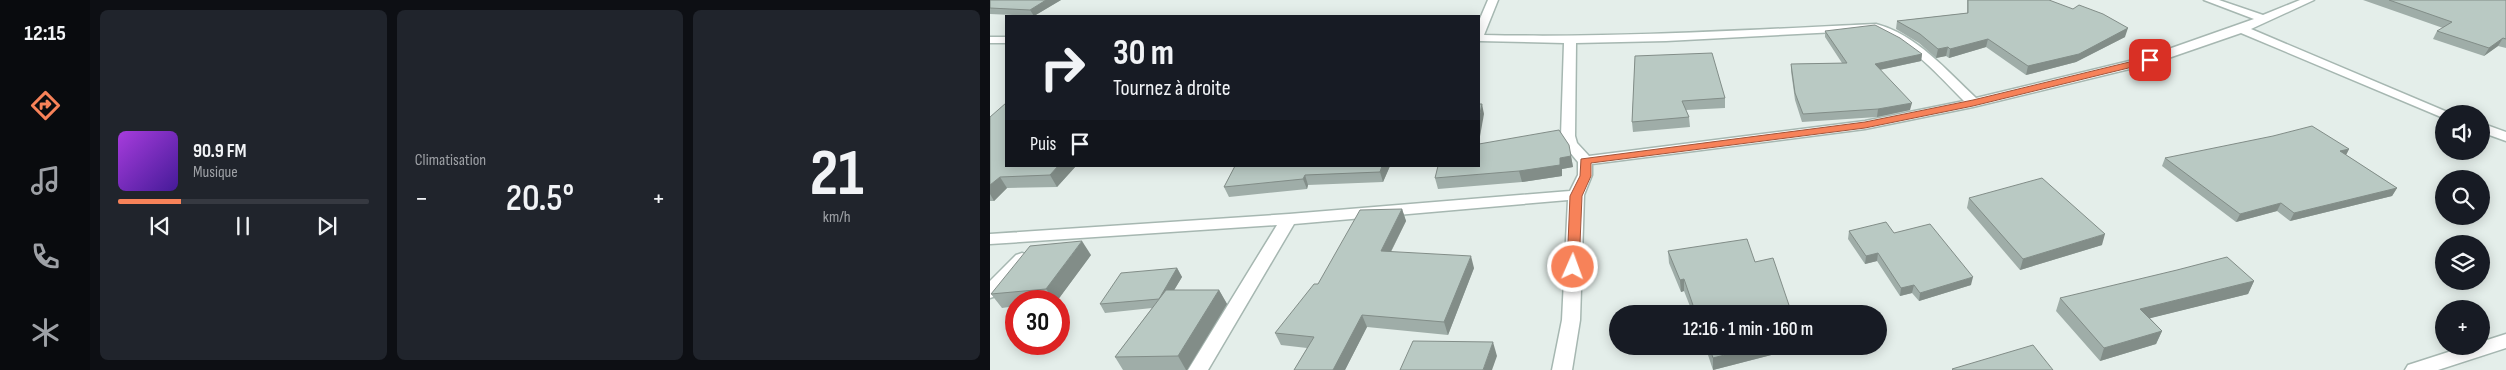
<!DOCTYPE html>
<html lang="fr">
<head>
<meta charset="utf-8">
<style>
  :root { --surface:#171b24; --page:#20242c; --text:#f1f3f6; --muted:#9ea1a6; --line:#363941; --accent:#f78259 }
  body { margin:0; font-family:"Sofia Sans Condensed",sans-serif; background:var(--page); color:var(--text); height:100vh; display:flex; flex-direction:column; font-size:19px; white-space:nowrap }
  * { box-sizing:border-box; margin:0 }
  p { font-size:16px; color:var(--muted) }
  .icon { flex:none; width:28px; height:28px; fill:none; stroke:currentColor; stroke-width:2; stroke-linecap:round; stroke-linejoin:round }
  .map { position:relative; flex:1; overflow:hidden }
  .details { display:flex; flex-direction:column; gap:10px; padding:10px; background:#0d0f14; width:900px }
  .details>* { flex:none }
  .banner { position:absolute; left:15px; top:15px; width:475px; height:152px; border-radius:0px; box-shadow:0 2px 12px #0003; background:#171b24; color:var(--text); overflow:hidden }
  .controls { position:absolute; left:1445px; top:105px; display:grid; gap:10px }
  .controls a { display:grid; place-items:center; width:55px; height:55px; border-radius:50%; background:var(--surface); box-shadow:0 2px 12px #0003; font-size:25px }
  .speed { position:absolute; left:15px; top:290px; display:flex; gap:10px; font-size:25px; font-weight:700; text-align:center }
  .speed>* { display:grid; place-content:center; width:65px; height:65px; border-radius:50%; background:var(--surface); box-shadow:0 2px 12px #0003; line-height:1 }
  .speed .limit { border:8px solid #d22; background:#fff; color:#111 }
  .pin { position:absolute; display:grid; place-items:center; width:42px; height:42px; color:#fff; margin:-21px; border-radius:10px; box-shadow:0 2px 8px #0006 }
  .me { position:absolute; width:55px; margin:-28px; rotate:2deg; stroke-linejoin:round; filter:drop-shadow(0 0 4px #0008) }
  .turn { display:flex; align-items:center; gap:18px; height:105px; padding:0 25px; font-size:22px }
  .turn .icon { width:65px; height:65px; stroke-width:2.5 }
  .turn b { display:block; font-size:35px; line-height:42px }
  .then { display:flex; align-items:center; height:48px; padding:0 25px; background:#0003; gap:10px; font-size:19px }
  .big { font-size:38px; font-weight:600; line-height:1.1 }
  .details .card { flex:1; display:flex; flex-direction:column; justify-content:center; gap:8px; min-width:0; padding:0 18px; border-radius:8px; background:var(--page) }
  .details .dial { align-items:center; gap:0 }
  .dial b { font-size:65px; line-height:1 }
  .song { display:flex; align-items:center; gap:15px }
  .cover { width:60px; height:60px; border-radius:8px; background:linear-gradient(135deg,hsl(280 70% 55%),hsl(260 70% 35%)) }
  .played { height:5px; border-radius:2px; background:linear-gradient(90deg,var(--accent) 25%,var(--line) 25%) }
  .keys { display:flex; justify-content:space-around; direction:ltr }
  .heat { display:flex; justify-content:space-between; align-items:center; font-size:28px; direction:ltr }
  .details .tiles { flex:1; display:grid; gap:10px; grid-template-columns:repeat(3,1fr) }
  .trip { position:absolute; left:619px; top:305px; width:278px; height:50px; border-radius:25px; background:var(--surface); box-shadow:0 2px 12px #0003; font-weight:600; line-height:50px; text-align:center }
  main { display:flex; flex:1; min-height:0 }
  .tabs { display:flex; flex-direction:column; width:90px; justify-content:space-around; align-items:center; background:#090b0e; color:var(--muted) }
  .tabs .icon { width:35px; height:35px }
  .tabs .active { color:var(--accent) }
  .tabs b { font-size:22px; color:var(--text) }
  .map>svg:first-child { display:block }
</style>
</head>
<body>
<main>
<nav class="tabs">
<b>12:15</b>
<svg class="icon active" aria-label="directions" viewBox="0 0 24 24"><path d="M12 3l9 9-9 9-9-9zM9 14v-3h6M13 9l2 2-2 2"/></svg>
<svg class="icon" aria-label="music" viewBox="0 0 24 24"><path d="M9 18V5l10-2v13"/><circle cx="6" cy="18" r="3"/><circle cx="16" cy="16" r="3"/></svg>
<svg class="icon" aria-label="phone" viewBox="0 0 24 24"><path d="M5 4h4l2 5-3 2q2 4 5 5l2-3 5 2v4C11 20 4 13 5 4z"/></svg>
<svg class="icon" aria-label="climate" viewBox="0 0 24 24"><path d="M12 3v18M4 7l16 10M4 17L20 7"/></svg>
</nav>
<section class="details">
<div class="tiles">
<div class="card">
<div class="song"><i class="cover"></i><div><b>90.9 FM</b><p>Musique</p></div></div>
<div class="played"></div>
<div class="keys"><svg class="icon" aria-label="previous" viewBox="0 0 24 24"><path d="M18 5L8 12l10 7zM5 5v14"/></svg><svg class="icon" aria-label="pause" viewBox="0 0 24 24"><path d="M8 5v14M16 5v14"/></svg><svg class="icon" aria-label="next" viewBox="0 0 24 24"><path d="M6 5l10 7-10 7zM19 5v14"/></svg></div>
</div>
<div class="card"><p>Climatisation</p>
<div class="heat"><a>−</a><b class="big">20.5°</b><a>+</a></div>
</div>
<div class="card dial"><b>21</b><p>km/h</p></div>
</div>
</section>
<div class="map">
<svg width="1516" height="370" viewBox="0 0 1516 370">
  <rect width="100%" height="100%" fill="#e4eeea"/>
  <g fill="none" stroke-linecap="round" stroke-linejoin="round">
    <defs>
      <g id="street">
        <path d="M498,0H508L494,35C625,38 755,30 886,24C926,34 957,71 986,98L1156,57L1264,19L1214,0H1229L1273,15L1310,0H1324L1261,29L1462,114H1454V117H1451L1251,33L1164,63L983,107L875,129L602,164V175L594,195L590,320L582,370H562L572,320L578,200L304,224L218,370H198L287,225L0,244V234L299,214L580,191L588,175V162L573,144L571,136L574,43L489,41V21ZM885,30C921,43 948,75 974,101L875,121L599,156L587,143L585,136L586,43L676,41Z"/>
        <rect x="0" y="37" width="16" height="6"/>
        <path d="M1491,123L1516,132V141L1491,132Z"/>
        <path d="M32,253L38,255L40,259L38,263L6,296L0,298V281L26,255Z"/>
        <path d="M1516,334V348L1448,370H1415L1418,365L1477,346H1491V342Z"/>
      </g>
    </defs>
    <use href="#street" stroke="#a6b7b1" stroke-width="3"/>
    <use href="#street" fill="#fff" fill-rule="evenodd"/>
  </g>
  <g fill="#9fada8">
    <path d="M0,0H71L44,16L0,14Z"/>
    <path d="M977,0H1059L1135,37L1086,62L1036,75L996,47L959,58L956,56L946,58L929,43L906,29L907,21L977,13Z"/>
    <path d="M1373,0H1516V48L1508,46L1494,56L1443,39L1447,31L1453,28Z"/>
    <path d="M835,31L932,54L931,61L890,70L920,110L887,117L812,122L805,100L801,71V64L852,63L835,37Z"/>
    <path d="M645,56L735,98V108L696,110L699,117L700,127L643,132L642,122Z"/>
    <path d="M0,117L16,166H86L67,187L17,188L4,201H0Z"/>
    <path d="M1359,149L1356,155L1407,188L1402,196L1300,221L1287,211L1246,222L1172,166L1175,158Z"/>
    <path d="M581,156L583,167L572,169V176L532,182L448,189L445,178Z"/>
    <path d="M245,166H400L393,182L318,185L317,189L239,197L234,187Z"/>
    <path d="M979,198L1112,245L1030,270L977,208Z"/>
    <path d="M412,209L416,221L401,252L484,268L458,335L377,327L355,370H304L317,348L291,345L285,333L328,284Z"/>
    <path d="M859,231L904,233L981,285L929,301L922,293L910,296L887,261L875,264L858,239Z"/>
    <path d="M678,251L765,262L802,314H703L694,291L691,292L679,263Z"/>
    <path d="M101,255L67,301H26V306L12,308L1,294Z"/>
    <path d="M187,268L192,277L184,290H229L237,304L197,370H133L125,357L162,308L115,313L110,304Z"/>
    <path d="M1264,281L1258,294L1160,318L1172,331L1166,344L1110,361L1066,311L1070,298Z"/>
    <path d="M715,346H809V348L723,370Z"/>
  </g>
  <g fill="#828d88">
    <path d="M56,0H71L44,16L40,10Z"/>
    <path d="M1138,28L1135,37L1086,62L1036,75L1038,66Z"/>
    <path d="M1513,38L1508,46L1494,56L1499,48Z"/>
    <path d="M998,39L996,47L959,58L960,49Z"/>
    <path d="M958,47L956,56L946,58L948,49Z"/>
    <path d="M932,54L931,61L884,71L885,64Z"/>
    <path d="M922,103L920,110L887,117L888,109Z"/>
    <path d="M492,104L494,114L489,142V118Z"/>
    <path d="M1359,149L1355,157L1350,151Z"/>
    <path d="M581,156L583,167L572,169V176L532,182L529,171L570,158Z"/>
    <path d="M68,166H86L67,187L60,175Z"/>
    <path d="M392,166H400L393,182L390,172Z"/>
    <path d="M315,175L318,185L317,189L313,179Z"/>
    <path d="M10,177L17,188L4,201L0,194V185Z"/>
    <path d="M1407,188L1402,196L1300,221L1304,213Z"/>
    <path d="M1291,203L1287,211L1246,222L1250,214Z"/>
    <path d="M412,209L416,221L395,263L391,251Z"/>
    <path d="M1115,234L1112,245L1030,270L1033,259Z"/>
    <path d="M92,241L101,255L67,301H65L56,289Z"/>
    <path d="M888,253L887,261L875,264L876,256Z"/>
    <path d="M481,256L484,268L458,335L454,322Z"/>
    <path d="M187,268L192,277L174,307L169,299Z"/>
    <path d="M983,277L981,285L929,301L930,293Z"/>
    <path d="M694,279V291L691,292L690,280Z"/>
    <path d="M1264,281L1258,294L1145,322L1150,309Z"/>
    <path d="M924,285L922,293L910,296L911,288Z"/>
    <path d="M229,290L237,304L197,370H196L188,356Z"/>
    <path d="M372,315L377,327L355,370H343Z"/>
    <path d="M1172,331L1166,344L1110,361L1114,348Z"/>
    <path d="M503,342L507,356L502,370H493Z"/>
    <path d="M768,346H809V348L723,370V358Z"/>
  </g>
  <g fill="#b9c9c3" stroke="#828d88">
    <path d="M0,0H56L40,10L0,8Z"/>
    <path d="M978,0H1059L1083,9L1089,5L1113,14L1138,28L1089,54L1038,66L998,39L960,49L958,47L948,49L930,34L907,21L978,13Z"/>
    <path d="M1399,0H1516V39L1513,38L1499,48L1447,31L1462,22Z"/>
    <path d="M885,25L910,38L932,54L885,64L922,103L888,109L813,114L805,93L801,64L857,63L835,31Z"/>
    <path d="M722,53L735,98L692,101L699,117L642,122L645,56Z"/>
    <path d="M16,103V166H68L60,175L10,177L0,185V117Z"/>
    <path d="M489,104H492L489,118Z"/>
    <path d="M1322,126L1359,149L1350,151L1407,188L1304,213L1291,203L1250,214L1175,158L1283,136Z"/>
    <path d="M569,130L579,145L581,156L570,158V165L529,171L445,178L448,166H489V144Z"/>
    <path d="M245,166H392L390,172L315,175L313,179L234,187Z"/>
    <path d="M1052,178L1115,234L1033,259L979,198Z"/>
    <path d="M412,209L391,251L481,256L454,322L372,315L343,370H304L324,337L285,333L324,284H328L370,210Z"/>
    <path d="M896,222L904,233L940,224L983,277L930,293L924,285L911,288L888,253L876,256L859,231Z"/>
    <path d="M757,239L765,262L783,258L802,314H706L694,279L690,280L678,251Z"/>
    <path d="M92,241L56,289L1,294L40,246Z"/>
    <path d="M1237,257L1264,281L1150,309L1172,331L1114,348L1070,298L1187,270Z"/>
    <path d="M187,268L169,299L110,304L131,273Z"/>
    <path d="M176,290H229L188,356L125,357Z"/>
    <path d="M423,341L503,342L493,370H410Z"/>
    <path d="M1043,345L1063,370H963L962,369Z"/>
    <path d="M719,346H768L723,358Z"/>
  </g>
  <path fill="#f78259" stroke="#a1543a" d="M1160,57L1163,58V62L983,106L875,128L601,163V176L592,196L589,267L583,271L577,267L580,196L590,176L591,159L875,122L983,100Z"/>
</svg>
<div class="controls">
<a><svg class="icon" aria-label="sound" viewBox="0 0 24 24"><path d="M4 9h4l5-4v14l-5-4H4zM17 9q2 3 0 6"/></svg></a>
<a><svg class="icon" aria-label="search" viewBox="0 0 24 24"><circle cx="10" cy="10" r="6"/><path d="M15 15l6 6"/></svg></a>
<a><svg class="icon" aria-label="layers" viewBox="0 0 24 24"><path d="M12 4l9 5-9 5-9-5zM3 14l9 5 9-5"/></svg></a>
<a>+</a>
</div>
<div class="speed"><div class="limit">30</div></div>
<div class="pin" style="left:1160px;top:60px;background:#d93025"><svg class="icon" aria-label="arrive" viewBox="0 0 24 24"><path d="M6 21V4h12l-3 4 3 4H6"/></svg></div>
<svg class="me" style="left:583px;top:267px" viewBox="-20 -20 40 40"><circle r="17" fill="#f78259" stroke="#fff" stroke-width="3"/><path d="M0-11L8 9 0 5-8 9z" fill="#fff"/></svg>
<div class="trip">12:16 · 1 min · 160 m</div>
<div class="banner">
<div class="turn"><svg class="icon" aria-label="right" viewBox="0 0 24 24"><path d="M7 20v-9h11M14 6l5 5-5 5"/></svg><div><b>30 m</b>Tournez à droite</div></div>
<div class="then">Puis<svg class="icon" aria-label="arrive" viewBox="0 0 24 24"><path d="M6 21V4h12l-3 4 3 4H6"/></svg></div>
</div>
</div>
</main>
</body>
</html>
